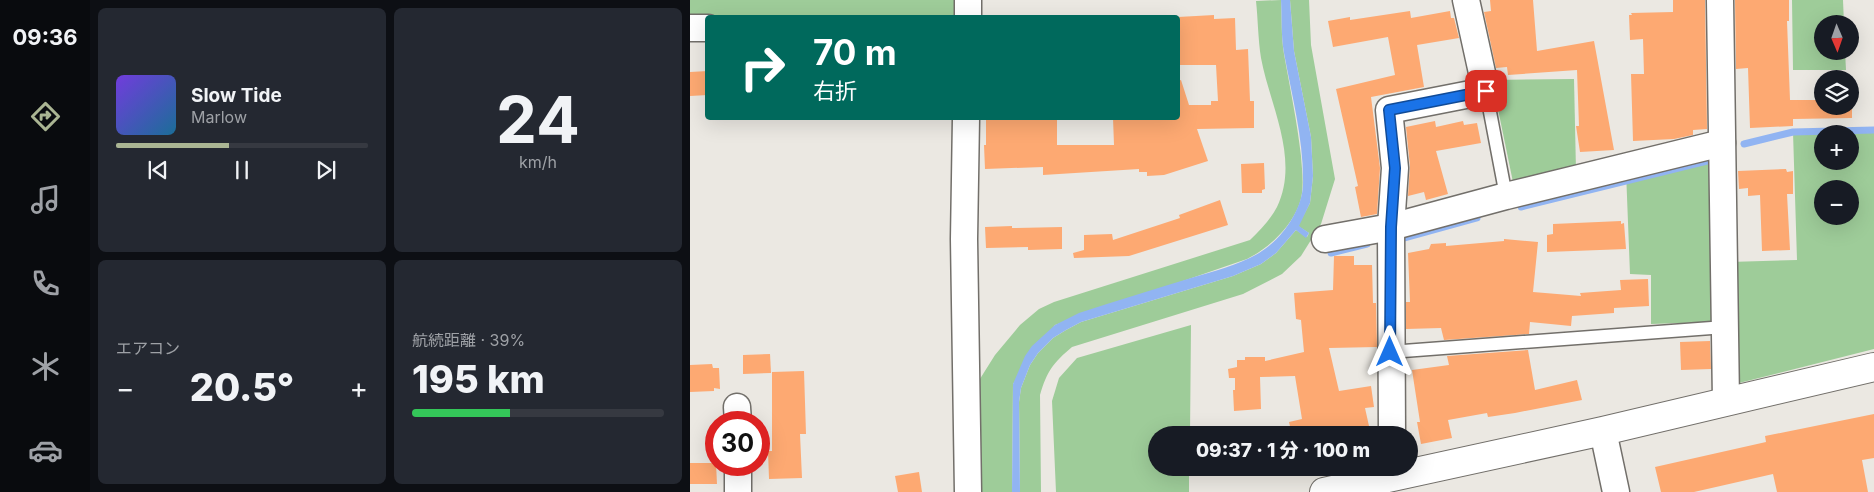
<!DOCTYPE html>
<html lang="ja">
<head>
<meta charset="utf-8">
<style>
  :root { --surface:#171b24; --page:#242831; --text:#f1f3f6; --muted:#9ea1a6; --line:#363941; --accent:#aab593 }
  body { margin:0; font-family:Inter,"Noto Sans JP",sans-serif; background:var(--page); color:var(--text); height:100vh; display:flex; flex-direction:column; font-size:19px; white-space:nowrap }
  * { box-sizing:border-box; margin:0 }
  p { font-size:16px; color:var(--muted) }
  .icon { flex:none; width:28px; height:28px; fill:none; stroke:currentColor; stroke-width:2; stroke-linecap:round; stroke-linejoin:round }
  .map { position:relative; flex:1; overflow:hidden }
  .drawer { display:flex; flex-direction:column; gap:8px; padding:8px; background:#0d0f14; width:600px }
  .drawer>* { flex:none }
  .guide { position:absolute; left:15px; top:15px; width:475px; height:105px; border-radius:5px; box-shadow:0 5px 20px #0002; background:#00695c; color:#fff; overflow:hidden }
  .needle { width:32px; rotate:178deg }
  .controls { position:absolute; left:1124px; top:15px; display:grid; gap:10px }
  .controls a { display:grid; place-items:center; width:45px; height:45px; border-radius:50%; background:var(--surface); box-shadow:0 5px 20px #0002; font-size:25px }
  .speed { position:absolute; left:15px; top:411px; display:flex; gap:10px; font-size:25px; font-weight:700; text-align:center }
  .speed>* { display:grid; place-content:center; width:65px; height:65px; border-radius:50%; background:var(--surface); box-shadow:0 5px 20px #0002; line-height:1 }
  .speed .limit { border:8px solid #d22; background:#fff; color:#111 }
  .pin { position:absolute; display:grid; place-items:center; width:42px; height:42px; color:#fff; margin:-21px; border-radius:10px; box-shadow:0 2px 8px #0006 }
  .me { position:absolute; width:55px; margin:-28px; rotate:0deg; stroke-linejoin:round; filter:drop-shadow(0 0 4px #0008) }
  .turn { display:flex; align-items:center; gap:18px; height:105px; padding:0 25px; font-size:22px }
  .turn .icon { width:65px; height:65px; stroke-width:2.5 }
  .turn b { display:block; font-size:35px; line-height:42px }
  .big { font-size:38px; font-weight:800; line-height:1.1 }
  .drawer .widget { flex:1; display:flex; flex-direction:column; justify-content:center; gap:8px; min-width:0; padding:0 18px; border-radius:8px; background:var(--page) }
  .drawer .dial { align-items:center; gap:0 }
  .dial b { font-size:65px; line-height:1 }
  .song { display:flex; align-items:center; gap:15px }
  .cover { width:60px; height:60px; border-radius:8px; background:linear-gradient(135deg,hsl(260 70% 55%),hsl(200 70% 35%)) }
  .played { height:5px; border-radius:2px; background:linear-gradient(90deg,var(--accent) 45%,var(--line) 45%) }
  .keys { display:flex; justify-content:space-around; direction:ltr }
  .heat { display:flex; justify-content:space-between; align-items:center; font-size:28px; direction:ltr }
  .charge { height:8px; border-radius:4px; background:linear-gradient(90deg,#34c759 39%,var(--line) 0) }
  .drawer .tiles { flex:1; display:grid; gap:8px; grid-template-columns:repeat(2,1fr) }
  .trip { position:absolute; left:458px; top:426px; width:270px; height:50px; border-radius:25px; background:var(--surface); box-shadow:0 5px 20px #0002; font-weight:800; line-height:50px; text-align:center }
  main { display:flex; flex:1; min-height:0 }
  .menu { display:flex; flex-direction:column; width:90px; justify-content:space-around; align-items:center; background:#090b0e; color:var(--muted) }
  .menu .icon { width:35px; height:35px }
  .menu .selected { color:var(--accent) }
  .menu b { font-size:22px; color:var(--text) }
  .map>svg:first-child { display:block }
</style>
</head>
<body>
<main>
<nav class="menu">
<b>09:36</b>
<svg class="icon selected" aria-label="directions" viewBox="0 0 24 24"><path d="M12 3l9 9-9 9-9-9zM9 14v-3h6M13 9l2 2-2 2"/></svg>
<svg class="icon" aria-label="music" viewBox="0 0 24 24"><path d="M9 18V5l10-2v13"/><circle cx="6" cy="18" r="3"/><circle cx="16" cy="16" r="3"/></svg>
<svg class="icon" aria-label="phone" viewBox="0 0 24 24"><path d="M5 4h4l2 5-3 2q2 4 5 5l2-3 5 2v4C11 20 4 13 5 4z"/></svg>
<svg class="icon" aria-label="climate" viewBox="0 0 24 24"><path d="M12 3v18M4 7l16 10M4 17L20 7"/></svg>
<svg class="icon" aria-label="car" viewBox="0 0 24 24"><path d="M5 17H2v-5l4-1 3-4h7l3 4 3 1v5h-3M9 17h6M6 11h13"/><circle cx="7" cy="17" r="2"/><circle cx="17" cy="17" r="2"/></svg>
</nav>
<section class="drawer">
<div class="tiles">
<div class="widget">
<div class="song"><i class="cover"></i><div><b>Slow Tide</b><p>Marlow</p></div></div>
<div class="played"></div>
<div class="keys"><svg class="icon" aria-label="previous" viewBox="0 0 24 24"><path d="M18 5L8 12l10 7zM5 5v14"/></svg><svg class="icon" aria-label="pause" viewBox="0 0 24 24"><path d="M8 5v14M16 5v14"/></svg><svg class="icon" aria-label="next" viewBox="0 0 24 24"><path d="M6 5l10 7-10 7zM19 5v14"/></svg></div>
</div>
<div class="widget dial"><b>24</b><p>km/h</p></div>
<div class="widget"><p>エアコン</p>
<div class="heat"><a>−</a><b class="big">20.5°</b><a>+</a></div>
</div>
<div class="widget"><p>航続距離 · 39%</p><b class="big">195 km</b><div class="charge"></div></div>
</div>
</section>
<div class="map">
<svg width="1184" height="492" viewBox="0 0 1184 492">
  <rect width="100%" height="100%" fill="#ebe8e2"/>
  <g fill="#9ecc99" fill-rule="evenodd">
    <path d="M0,0H273L272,17L18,18L0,19Z"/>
    <path d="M591,0C592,17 591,36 594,54C600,88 607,121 611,156C612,171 615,190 609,205C600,228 579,248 557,259L365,325L323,384L322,492H290L288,382L305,355L330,325L349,309L364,302L560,240C570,230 580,220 587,207C610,159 580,106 571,58C568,39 568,19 566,1Z"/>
    <path d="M600,0H619L621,45L645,179L631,224L611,256L592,274L553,294L382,347C363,363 357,371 350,395L351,492H330L329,402L331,388L340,365L348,353L363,338L376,330L391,322L543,276L571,264L586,253L606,230L617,237L619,233L608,226L620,203L623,176L621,137L604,51Z"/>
    <path d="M1102,0H1153L1154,24H1132V51H1155L1156,70H1103Z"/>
    <path d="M884,79L886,171L824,187L802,80Z"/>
    <path d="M1184,130V349L1045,384L1039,262L1107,260L1103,132ZM1132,134H1160V161H1132ZM1132,189H1160V216H1132Z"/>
    <path d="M1026,151L1027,314L1021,322L961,324V275L940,274L936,171Z"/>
    <path d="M501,325L500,435H466V468H499V492H366L362,401L369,378L387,358Z"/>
  </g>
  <path fill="#91b4f2" d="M591,0H600L604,51L621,137L623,176L620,203L609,226L619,233L616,238L606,230L586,253L571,264L543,276L391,322L376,330L363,338L348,353L340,365L331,388L329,402L330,492H322L323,384L335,356L342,346L365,325L389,313C426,301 464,289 501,278C524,271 549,265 569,253C591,240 612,211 613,185C614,140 602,97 594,53C591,36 592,17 591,0Z"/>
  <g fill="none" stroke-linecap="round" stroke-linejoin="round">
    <g stroke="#91b4f2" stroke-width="7">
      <path d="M1054,144L1103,132L1184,130"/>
      <path d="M831,207L1021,160"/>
      <path d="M711,239L787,218"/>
      <path d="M641,253L677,244"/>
    </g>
  </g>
  <g fill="#fda972">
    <path d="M800,0H843L847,51L904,41L924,150L890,152L886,126H889L887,70L818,75L817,67L806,68L794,12L801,11Z"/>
    <path d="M983,0H1015L1017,129L1003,130V135L984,139L943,141L941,74H954L953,39L940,40L939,15H942L941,13L983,12Z"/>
    <path d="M1045,0H1099V21H1097L1100,100H1132V106H1160V99H1162V118L1103,119V126L1060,128L1058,68L1046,69Z"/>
    <path d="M720,11L721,18L760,11L761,18H764L769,38L727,45L734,87L681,97L690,168L687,214L671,217L665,187L668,186L646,89L705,75L698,37L643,47L638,21L660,17V20Z"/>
    <path d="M524,15V19L545,18L546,50L558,49L560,101H564V128L507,129L518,161L474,175L457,176V172H449V169L353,175V167L295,169L294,145H296V118H367V145H424L423,118H488V81L491,80L499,105H521V101H528L526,65H488V17Z"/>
    <path d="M18,71V95L0,96V72Z"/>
    <path d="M745,121L746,127L773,121L774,125L787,123L791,143L746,151L758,194L736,200L734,192L718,196L720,166L716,127Z"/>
    <path d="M574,163L575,189L572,190V193H552L551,164Z"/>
    <path d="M1096,169L1097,172L1103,171V194H1097L1100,250L1072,251L1070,195L1058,196V188L1049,189L1048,171Z"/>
    <path d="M530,200L538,225L439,256L384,258L383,253L394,250V235L422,234L423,240L490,218L489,215Z"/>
    <path d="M931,221V224L934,223L936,249L857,252V235L863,234V224Z"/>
    <path d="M322,226V228L372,227V249L338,250V247L296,248L295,227Z"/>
    <path d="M814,239L848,242L843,292L891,296L890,293L931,290L930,280L958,279L959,306L924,308V313L882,316L881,326L840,322L839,334L754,340L751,328L716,329V302H720L718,253L739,249L741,244L756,243V246L814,241Z"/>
    <path d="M644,256H664V265H682L683,303H686L687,347L639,348L649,391L681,386L684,407L675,408L681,435H602L599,422L612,419L605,376L570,377L571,409L544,411L543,390H545V378H539L538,369L547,367V360H555V357H575V361L614,352L611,320L606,319L604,293L643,290Z"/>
    <path d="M1020,341L1021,369L991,370L990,342Z"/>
    <path d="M838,350L845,390L887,380L892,400L825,413L798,417L797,413L758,420L762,438L731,444L727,422H730L722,370L759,365L757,356Z"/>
    <path d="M80,354L81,373L53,374V355Z"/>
    <path d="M22,364L23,368H29L30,389L24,388V391L0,392V365Z"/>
    <path d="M114,371L116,434H110L112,478L79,479L78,451H82V372Z"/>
    <path d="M1184,414V458L1172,460L1178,492H1087L1083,474L1004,492H971L965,467L1076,442L1075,436Z"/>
    <path d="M0,463H26L27,484H0Z"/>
    <path d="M229,472L232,492H208L205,476Z"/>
  </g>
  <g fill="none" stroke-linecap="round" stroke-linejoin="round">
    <defs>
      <g id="service">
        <path d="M796,91L816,196"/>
        <path d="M700,352L1035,327"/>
      </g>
      <g id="minor">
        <path d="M1030,0L1036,401"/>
        <path d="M278,18V0"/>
        <path d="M0,28H18"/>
        <path d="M276,118L274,239L278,492"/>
        <path d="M635,239L701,227L816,196L1032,143"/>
        <path d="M47,407L48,422"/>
        <path d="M913,431L926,492"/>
        <path d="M702,435L701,227L705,168L699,110L796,91L776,0"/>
        <path d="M48,465V492"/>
      </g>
      <path id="tertiary" d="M634,492L913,431L1184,367"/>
    </defs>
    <use href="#service" stroke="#726f6a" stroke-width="15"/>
    <use href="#minor" stroke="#726f6a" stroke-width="29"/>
    <use href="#tertiary" stroke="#726f6a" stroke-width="30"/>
    <use href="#service" stroke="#fff" stroke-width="12"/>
    <use href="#minor" stroke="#fff" stroke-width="26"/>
    <use href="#tertiary" stroke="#fff" stroke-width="28"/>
  </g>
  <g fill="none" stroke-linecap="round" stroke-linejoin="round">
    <defs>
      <path id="route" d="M700,352L701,227L705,168L699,110L796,91"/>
    </defs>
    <use href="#route" stroke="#114b97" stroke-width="12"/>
    <use href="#route" stroke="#1a73e8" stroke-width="9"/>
  </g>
</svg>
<div class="controls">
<a><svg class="needle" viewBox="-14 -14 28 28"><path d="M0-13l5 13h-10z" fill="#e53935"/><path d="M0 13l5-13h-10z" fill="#9ea1a6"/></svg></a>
<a><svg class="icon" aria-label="layers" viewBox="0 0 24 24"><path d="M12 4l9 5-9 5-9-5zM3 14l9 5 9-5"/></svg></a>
<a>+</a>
<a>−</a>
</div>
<div class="speed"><div class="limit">30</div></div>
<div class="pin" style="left:796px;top:91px;background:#d93025"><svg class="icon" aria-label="arrive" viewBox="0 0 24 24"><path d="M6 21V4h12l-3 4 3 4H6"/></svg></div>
<svg class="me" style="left:700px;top:352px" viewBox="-20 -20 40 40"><path d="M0-17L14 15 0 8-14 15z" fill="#1a73e8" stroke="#fff" stroke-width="4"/></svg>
<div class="trip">09:37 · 1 分 · 100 m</div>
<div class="guide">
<div class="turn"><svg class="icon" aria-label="right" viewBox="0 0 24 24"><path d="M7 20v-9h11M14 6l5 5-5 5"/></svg><div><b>70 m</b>右折</div></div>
</div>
</div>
</main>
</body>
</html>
